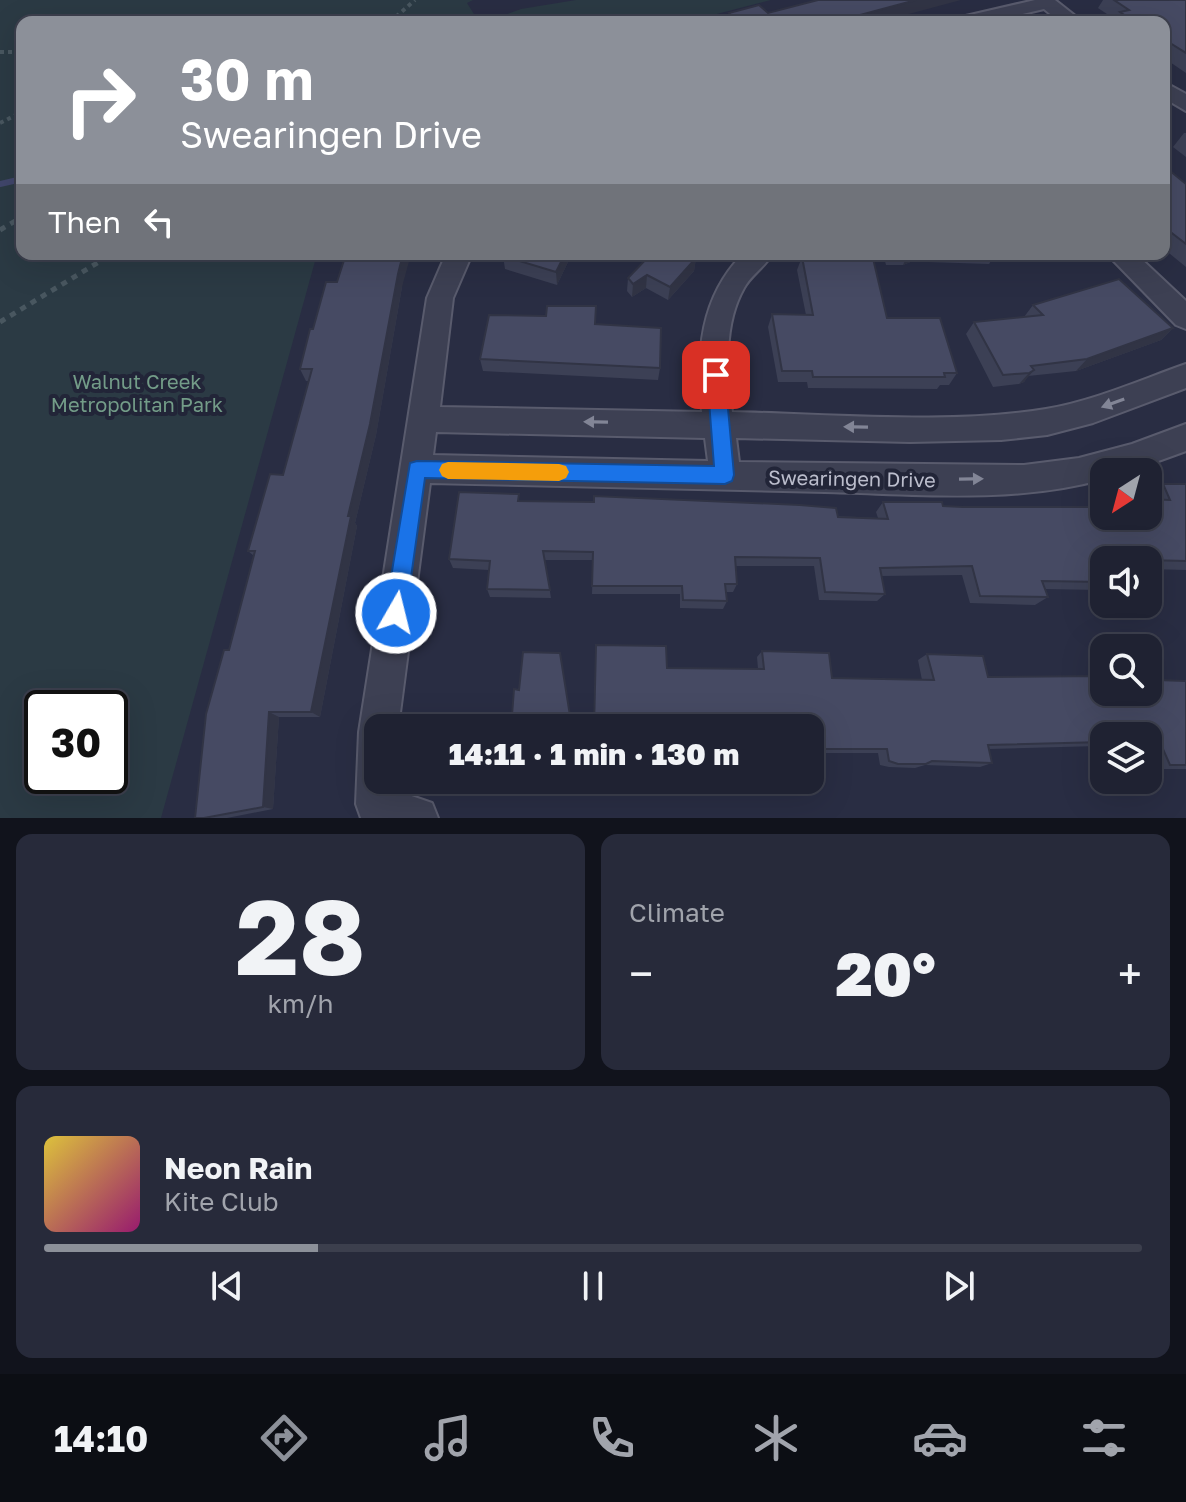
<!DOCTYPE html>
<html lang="en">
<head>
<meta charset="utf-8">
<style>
  :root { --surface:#1f2232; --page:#272a3a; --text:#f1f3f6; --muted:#a1a4ac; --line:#3c3f4d; --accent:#8c9099 }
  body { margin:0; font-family:"Golos Text",sans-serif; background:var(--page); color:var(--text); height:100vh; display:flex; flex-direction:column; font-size:30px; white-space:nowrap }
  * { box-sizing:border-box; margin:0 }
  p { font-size:26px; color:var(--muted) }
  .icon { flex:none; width:44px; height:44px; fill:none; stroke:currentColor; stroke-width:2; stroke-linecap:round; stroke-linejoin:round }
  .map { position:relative; height:818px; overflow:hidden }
  .side { display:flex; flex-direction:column; gap:16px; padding:16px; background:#11131c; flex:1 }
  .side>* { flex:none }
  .top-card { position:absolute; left:16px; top:16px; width:1154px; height:244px; border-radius:16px; box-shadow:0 8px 32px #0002,0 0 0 2px var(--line); background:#8c9099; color:#fff; overflow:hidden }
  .needle { width:52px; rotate:216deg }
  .fabs { position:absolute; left:1090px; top:458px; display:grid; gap:16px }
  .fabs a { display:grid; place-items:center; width:72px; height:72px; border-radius:16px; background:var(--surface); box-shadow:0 8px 32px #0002,0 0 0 2px var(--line); font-size:40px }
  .speed { position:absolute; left:24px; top:690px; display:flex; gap:16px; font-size:40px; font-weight:700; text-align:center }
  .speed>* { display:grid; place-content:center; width:104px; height:104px; border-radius:50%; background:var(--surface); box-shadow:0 8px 32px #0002,0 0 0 2px var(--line); line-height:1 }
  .speed .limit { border:4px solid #111; border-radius:12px; background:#fff; color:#111 }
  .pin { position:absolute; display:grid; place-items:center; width:68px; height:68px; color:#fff; margin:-34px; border-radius:16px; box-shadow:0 4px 12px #0006 }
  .me { position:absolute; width:88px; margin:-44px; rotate:8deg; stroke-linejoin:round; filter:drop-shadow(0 0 6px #0008) }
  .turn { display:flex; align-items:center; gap:28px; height:168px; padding:0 32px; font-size:36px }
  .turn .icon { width:104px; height:104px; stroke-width:2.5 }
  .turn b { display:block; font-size:56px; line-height:68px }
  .then { display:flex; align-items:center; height:76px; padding:0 32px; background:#0003; gap:16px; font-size:30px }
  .big { font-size:60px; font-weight:800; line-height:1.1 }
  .side .card { flex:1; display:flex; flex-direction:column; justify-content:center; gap:12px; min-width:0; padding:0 28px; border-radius:16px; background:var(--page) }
  .side .dial { align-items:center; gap:0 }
  .dial b { font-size:104px; line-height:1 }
  .song { display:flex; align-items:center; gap:24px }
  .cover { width:96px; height:96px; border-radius:12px; background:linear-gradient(135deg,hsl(50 70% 55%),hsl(320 70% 35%)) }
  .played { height:8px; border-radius:4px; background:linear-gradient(90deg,var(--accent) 25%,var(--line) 25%) }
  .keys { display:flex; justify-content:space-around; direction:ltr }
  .heat { display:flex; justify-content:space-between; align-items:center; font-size:44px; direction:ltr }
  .side .tiles { flex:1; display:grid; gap:16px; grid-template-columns:1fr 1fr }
  .card:last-child { grid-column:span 2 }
  .trip { position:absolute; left:364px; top:714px; width:460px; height:80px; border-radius:16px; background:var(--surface); box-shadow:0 8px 32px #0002,0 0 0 2px var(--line); font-weight:800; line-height:80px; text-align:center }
  .tabs { display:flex; height:128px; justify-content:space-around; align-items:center; background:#0c0e14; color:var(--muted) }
  .tabs .icon { width:56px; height:56px }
  .tabs .current { color:var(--accent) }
  .tabs b { font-size:36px; color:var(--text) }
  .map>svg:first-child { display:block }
</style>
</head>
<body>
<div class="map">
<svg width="1186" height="818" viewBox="0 0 1186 818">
  <rect width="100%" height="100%" fill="#292d43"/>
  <g fill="#2b3a44" fill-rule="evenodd">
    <path d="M0,0H473L467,3L479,22H22V254H317L161,818H0ZM110,708V776H42V708Z"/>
    <path d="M576,0H771L686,22H486L521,9Z"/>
  </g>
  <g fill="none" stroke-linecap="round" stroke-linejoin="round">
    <path stroke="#40466b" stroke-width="6" d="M0,184L22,179"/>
    <defs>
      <g id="minor">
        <path d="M1035,0H1055L1083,22H1060L1044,9L989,22H954L957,18Z"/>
        <path d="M1164,82L1186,94V111L1164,98Z"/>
        <path d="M446,254H472L453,298L440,407L702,412C696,354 700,297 743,254H772C765,267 751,275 744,288C723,325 727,372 732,412C831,414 949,425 1046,409C1094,401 1140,380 1186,364V388L1093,423L1047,435L1001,440L910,442L736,438L739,462L1024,465L1079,458L1132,444L1186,424V451L1128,472H1104V479C1015,504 917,494 825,492C694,489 562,486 430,483L398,728H378V780H397V791L432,803L438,818H361L356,804L359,732L427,298ZM436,432L705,438L708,461L433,455Z"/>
        <path d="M1107,254H1136L1186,301V329L1176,325Z"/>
      </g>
    </defs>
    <use href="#minor" stroke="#595b6d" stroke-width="4"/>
    <g stroke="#495760" stroke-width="4" stroke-dasharray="4 4" stroke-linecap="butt">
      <path d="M390,22L415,0"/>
      <path d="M0,52H22"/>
      <path d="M0,123L22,112"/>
    </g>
    <g stroke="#495760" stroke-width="5" stroke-dasharray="6 6" stroke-linecap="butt">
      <path d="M0,230L22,217"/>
      <path d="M0,322L112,254"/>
    </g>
    <use href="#minor" fill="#3d4053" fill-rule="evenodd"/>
  </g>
  <g fill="#3c4055">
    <path d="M1103,0H1186V73L1164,58V22H1115L1116,20L1098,8Z"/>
    <path d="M1184,133H1186V157L1173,147Z"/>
    <path d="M1164,166L1186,184V267L1164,249Z"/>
    <path d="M651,254H701L695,258H696L694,271L668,300L646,288L632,297L627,291L628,278Z"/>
    <path d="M809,254H872L887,318L957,373L949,385H940L937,389L808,388L807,382H778L768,327L772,314L806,315L797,270L802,257H808Z"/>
    <path d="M883,254H1041L1038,259L993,258L989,264L928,262L925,256L903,265H886Z"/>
    <path d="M503,256L568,262L557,285L505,269Z"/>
    <path d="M337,282L402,287L376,435L355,523L357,526L320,717H279L273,809L227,818H195L229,650L254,556L248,551L283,475L309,381H306L300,369L313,329Z"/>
    <path d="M1033,305L1173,328L1161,340L1076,371L1028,376L1024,382L1019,384L993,387L966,334L974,322L1024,317Z"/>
    <path d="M595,324L660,368L658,380L483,371L480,359Z"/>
    <path d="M1163,484H1186V570L1148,569V560H1104V587L1098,590L1045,589L1048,597L1035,605L970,603L962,575L881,576L885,594L877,601L819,600L814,566H735L737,584L733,592H726L727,601L723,609L680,608V594H592L593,560H545L551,598L490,597L487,589L489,570L453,568L449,559L521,501L878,518L876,512L883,502L963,507H1087L1100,497L1150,499L1148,494Z"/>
    <path d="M762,651L832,678L922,680L918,660L927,654L988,677L1186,681V769H1152L1148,759V736H1104V752H1100L1098,746L988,749L992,763L980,767L925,765L915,768L889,767L880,765L878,753H810L667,668L758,669L757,657Z"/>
  </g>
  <g fill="#313445">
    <path d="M916,0H961L879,22H834Z"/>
    <path d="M403,254H411L402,287L376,435L355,523L357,526L320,717L311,712L348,516L398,274Z"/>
    <path d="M565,254H568V262L557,285L556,272Z"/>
    <path d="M908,254H926L925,256L903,265Z"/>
    <path d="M696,258L694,271L668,300L670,287Z"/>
    <path d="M647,275L646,288L632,297L633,284Z"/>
    <path d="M1173,328L1161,340L1076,371L1087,359Z"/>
    <path d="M1034,370L1024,382L1019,384L1029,373Z"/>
    <path d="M269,712L279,717L273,809L263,807Z"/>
  </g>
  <g fill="#464a63" stroke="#313445" stroke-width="2">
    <path d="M818,0H916L834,22H714L732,17L729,13L759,5L768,13Z"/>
    <path d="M1114,0H1186V53L1170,43L1166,44L1164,42V22H1134L1120,12L1129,10Z"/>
    <path d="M1164,166L1186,184V244L1164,227Z"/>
    <path d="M346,254H403L398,274L370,424L348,516H351L311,712H269L263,807L204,818H195L206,714L224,650H229L255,551H248L270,474L283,475L312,369H300L310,329H313L326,282H337Z"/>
    <path d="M505,254H565L556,272L503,256Z"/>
    <path d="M651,254H688L696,258L670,287L647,275L633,284L628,278Z"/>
    <path d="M811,254H872L887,318H940L957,373H944L945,377H813L812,371H782L772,314L813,315L802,257H812Z"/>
    <path d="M1119,279L1173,328L1087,359L1031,366L1034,370L1029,373L1003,375L974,322L1043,315L1033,305Z"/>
    <path d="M547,306H596L595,324L661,328L660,368L480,359L489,315L546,316Z"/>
    <path d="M1163,484H1186V561L1103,559L1104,562V582L1042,581L1048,597L980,596L972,566L880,568L885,594L825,592L820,558L735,557L737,584H725L727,601L683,600L682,586H592L593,552L543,551L550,590L487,589L490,561L449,559L459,492L519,494L518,501L594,502V496L800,505L836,508L838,517L888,519L883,502H942L943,506L963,507H1104L1100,497H1104V516H1148V499L1170,500Z"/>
    <path d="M596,645L666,646L667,668L764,669L762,651L829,653L832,678L934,680L927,654L983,656L988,677L1104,676V692H1148V677L1157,680L1186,681V765H1170L1163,749H1148V736H1104V742L988,745L992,763L932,761L926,764H898L889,761L887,749H810V728H594Z"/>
    <path d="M523,652L560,653L572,728H511L514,689L519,690Z"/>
  </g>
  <defs><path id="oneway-solid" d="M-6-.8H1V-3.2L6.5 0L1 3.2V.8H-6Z" transform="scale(2)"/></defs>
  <g fill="#828596">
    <use href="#oneway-solid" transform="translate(1113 403) rotate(160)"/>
    <use href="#oneway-solid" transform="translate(596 422) rotate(-179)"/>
    <use href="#oneway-solid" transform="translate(856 427) rotate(-179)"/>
    <use href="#oneway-solid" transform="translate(971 479) rotate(-1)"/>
  </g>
  <path fill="#1a73e8" stroke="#114b97" stroke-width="2" d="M716,368L725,375L734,475L732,481L725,484L425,478L406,613L403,621L396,624L388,621L385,613L410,463L417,461L714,466L707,375Z"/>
  <path fill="#f59e0b" d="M448,462L559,464L566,466L569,472L566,478L559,481L448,479L442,476L439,470L442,464Z"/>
  <g text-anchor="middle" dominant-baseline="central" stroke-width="8" stroke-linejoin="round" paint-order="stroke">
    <g font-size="20" fill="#739c88" stroke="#222538">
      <text x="137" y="381">Walnut Creek<tspan x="137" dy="23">Metropolitan Park</tspan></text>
    </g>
    <g font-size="20" fill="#bbbdcc" stroke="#222538">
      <text transform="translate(852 478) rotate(1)">Swearingen Drive</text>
    </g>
  </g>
</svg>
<div class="fabs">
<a><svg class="needle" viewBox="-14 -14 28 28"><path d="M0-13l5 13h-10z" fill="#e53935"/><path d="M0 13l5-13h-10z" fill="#a1a4ac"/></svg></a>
<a><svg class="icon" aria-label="sound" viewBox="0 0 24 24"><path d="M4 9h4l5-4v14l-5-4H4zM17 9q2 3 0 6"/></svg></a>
<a><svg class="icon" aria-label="search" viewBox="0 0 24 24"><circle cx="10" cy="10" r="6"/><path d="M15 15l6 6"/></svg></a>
<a><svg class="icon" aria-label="layers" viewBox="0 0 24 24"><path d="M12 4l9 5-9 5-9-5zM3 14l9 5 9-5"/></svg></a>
</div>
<div class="speed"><div class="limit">30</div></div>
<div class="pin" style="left:716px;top:375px;background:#d93025"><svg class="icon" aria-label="arrive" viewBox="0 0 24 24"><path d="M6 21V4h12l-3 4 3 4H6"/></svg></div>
<svg class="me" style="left:396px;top:613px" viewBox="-20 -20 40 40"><circle r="17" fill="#1a73e8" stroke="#fff" stroke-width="3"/><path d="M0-11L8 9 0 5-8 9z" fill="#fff"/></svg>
<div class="trip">14:11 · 1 min · 130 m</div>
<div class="top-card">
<div class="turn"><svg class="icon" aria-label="right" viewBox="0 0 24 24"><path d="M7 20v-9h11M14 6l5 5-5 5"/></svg><div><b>30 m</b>Swearingen Drive</div></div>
<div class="then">Then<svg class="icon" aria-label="left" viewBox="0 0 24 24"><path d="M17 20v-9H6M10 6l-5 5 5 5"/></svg></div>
</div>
</div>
<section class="side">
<div class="tiles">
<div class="card dial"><b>28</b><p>km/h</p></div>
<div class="card"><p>Climate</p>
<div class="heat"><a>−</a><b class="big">20°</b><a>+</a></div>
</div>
<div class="card">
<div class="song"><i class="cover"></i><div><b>Neon Rain</b><p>Kite Club</p></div></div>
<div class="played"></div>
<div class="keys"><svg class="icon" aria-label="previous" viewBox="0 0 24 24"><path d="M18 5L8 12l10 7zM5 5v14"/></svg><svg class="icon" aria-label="pause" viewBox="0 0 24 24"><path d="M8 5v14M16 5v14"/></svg><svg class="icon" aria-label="next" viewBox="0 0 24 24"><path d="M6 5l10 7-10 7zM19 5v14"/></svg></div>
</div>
</div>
</section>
<nav class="tabs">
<b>14:10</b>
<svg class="icon current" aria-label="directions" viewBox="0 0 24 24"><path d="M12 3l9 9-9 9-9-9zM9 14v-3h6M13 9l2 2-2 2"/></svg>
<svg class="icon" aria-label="music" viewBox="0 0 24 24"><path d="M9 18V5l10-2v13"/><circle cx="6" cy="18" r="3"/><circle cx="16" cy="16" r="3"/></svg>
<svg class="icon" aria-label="phone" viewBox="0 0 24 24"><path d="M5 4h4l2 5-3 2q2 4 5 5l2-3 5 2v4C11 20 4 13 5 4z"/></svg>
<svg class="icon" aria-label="climate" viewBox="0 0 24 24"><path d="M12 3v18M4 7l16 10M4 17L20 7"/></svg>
<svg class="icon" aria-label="car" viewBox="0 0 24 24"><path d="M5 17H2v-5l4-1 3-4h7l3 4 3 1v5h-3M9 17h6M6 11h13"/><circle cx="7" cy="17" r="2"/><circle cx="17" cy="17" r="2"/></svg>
<svg class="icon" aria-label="filters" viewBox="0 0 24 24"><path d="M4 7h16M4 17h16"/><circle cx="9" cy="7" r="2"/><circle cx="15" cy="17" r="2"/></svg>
</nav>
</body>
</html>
